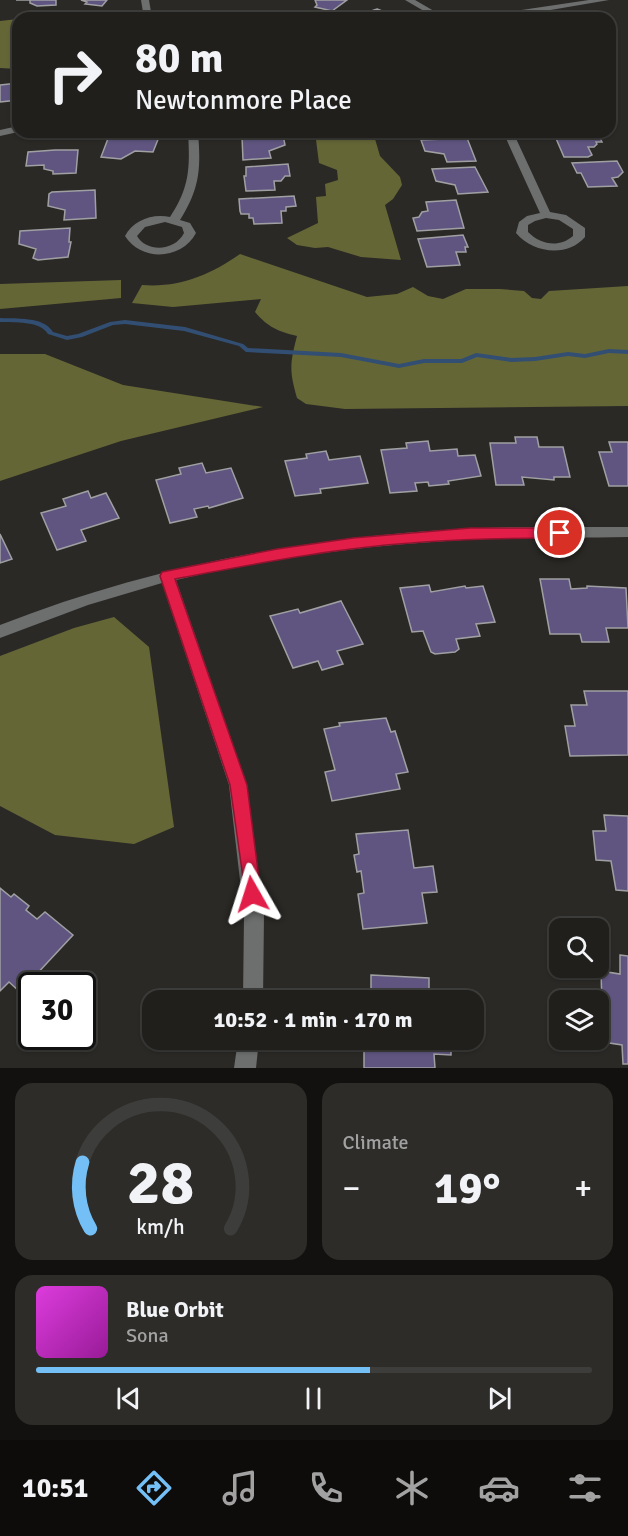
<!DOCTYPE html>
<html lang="en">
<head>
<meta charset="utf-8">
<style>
  :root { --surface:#201f1c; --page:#2d2c29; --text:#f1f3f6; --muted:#a2a2a3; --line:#3d3d3b; --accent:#74c0f6 }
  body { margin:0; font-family:Signika,sans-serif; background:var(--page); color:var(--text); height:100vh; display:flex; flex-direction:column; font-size:22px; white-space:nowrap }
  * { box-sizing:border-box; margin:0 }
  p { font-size:20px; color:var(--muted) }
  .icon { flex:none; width:33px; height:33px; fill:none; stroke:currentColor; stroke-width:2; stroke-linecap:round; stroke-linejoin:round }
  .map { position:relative; height:1068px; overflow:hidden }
  .sheet { display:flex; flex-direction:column; gap:15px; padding:15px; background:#12110f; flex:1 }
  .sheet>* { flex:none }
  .banner { position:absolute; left:12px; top:12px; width:604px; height:126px; border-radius:18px; box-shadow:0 2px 4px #0004,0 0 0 2px var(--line); background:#201f1c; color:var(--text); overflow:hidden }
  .controls { position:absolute; left:549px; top:918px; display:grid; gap:12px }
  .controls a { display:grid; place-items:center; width:60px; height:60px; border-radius:12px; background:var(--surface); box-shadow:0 2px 4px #0004,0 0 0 2px var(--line); font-size:30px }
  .speed { position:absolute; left:18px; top:972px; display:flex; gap:12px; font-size:30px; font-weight:700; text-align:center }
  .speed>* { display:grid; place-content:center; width:78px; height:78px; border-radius:50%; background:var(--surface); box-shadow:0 2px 4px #0004,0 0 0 2px var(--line); line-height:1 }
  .speed .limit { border:3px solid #111; border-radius:9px; background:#fff; color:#111 }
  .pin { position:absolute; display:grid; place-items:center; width:51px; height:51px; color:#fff; margin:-26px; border:3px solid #fff; border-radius:50%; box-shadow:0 2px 6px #0007 }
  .me { position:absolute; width:66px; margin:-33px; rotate:354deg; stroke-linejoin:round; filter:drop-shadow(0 0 4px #0008) }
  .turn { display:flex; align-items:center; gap:21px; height:126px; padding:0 24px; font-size:27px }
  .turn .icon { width:78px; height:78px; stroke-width:2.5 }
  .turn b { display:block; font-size:42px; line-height:51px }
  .big { font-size:45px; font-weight:700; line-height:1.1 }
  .sheet .widget { flex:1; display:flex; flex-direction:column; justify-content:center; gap:9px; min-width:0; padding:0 21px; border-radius:18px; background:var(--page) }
  .sheet .dial { align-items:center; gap:0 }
  .dial svg { height:156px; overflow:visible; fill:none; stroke:var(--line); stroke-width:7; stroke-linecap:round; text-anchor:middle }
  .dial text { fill:var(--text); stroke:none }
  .song { display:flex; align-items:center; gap:18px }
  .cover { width:72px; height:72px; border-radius:9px; background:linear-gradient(135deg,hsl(300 70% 55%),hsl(300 70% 35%)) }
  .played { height:6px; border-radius:3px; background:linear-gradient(90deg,var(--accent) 60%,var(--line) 60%) }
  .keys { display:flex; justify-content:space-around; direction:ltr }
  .heat { display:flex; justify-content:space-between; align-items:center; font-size:33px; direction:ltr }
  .sheet .tiles { flex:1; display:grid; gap:15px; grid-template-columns:1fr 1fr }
  .widget:last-child { grid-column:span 2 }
  .trip { position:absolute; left:142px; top:990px; width:342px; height:60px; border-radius:18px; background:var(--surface); box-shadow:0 2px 4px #0004,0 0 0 2px var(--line); font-weight:700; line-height:60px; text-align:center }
  .tabs { display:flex; height:96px; justify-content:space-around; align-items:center; background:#0d0c0b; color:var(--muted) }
  .tabs .icon { width:42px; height:42px }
  .tabs .current { color:var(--accent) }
  .tabs b { font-size:27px; color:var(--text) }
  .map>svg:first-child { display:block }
</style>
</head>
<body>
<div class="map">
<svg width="628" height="1068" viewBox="0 0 628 1068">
  <rect width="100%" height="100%" fill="#2a2926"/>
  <g fill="#656636">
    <path d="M18,19V69L0,68V21Z"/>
    <path d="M315,132H373L380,156L400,177L402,185L393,199L385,205L401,260L361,257L328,247L315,248L297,245L287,238L318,223L316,197L326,196L325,184L338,180L337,170L319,163Z"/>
    <path d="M240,254L367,297L397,294L413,287L428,296L443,299L466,289H500L524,291L532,298L541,299L549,291L628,286V406L345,409L306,404L297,398C289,371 290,363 297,336C277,331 268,327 255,312L261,299L173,307L132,303L142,285C179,288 210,275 240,254Z"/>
    <path d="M121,280V298L0,309V284Z"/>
    <path d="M0,354H45L123,385L263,407L121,441L0,481Z"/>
    <path d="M114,617L149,647L174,827L134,844L55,835L0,806V656L74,628Z"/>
  </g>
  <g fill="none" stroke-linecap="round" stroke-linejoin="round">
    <path fill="#324f73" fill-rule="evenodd" d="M0,318C16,319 43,316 53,332L67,336L78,334L110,322L125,320L185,327L243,344L248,348L341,353L399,364L424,359H461L476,353L511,358L535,357L568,352L585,354L609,349L628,350V354L609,353L585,358L568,356L535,361L511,362L477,357L462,363H424L399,368L341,357L246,352L239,346L184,331L125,324L113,325L82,337L67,340L48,334C39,320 15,323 0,322Z"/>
  </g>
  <g fill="#5f5580" stroke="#a0a0a3" stroke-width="1.5">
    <path d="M16,0H56V5L37,6L30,3V0Z"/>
    <path d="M81,0H107L102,6L85,4L87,2Z"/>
    <path d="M315,0H347L332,11L315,7L317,5Z"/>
    <path d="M377,9L400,18H350Z"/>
    <path d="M18,83V100L0,102V85Z"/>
    <path d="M597,132L602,142H596L597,144L594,147H588L592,155L588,157H564L555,136V134Z"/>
    <path d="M133,135L159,137L153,152L135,151L121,159L101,157L109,136L127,137Z"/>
    <path d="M283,135L285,145L269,151L271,158L243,160L242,137Z"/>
    <path d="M467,138L476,161L447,162L444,154L425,151L421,140Z"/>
    <path d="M55,150H78L76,173L53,174V171L44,169V165L26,166L28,152Z"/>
    <path d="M617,161L623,172L618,177L612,178L617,186L588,187L581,173H577L572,163Z"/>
    <path d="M288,164L290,176H285L281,181H274L275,190L246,191L244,176H246V167Z"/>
    <path d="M475,167L488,192L458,194L455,185L436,181L432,169Z"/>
    <path d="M95,190L96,218L64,220L65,210L48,206L49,194L52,192Z"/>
    <path d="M294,196L296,206L286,207V211H281L282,223L254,224L253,218H249V214H241L240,211L239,199Z"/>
    <path d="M456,200L464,228L417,231L413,218L419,217L422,212L428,211L426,202Z"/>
    <path d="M70,228L69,242H71L68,257L38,260L33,258L36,249L19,244L20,231Z"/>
    <path d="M463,235L468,247H465L466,252H456L460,265L427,267L418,239Z"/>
    <path d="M515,437H537L539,447H563L570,477H554V480L522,477L524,485H496L490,443H516Z"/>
    <path d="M428,441L430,451L457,449L458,456L475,455L481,476L448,481L449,484L429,486L428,482L415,483L417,491L390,493L381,450L407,448L406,443Z"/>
    <path d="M609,442H628V486H609L599,452H612Z"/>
    <path d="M326,451L329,460L360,456L368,483L320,489L321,493L295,496L285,461L307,458L306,454Z"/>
    <path d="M202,463L206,473L231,468L243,498L209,508L208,506L194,509L197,517L170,523L156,480L181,474L179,468Z"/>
    <path d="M88,491L91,498L106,493L119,518L81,530L86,541L57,550L41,513L66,506L63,499Z"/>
    <path d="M0,534L12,559L0,563Z"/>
    <path d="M540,579H569L571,589L587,588V586L626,588L628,628H606L609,642H582L580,634H550Z"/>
    <path d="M429,585L431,592L465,586L466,588L483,586L495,622L476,624L480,636L456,639L459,649L455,652L435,654L431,652L423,631L412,632L400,588Z"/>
    <path d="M341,601L363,644L337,651L343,664L322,670L318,661L293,668L270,616L298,609L300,613Z"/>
    <path d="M584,691H628V755L570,756L565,726H575L571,705H587Z"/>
    <path d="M386,718L391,732L395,731L408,772L396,774L400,789L332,801L325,772L335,770L324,729L340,726L339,723Z"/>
    <path d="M604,815L628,816V891L616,890L611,861L596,860L593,831H606Z"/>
    <path d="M408,830L414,868L433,866L437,892L422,893L427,923L363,929L358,894L364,893L361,871L357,872L354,855L359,854L356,834Z"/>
    <path d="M0,888L11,897L14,894L29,906L26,910L37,919L45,912L73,935L20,992L9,982L0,991Z"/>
    <path d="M620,955L628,956V1064H623L622,1045L603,1042L601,971L620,974Z"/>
    <path d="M371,975L429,978V1000H366L371,999Z"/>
    <path d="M370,1040H451V1055L434,1054L435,1068H364V1046H370Z"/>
  </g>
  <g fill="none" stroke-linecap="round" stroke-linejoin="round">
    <g fill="#6d6f6f" fill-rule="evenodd">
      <path d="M141,0H149L152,18H144Z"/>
      <path d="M405,0H415L446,18H436Z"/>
      <path d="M589,0H609L504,18H483L487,15Z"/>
      <path d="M18,126V132L0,136V130Z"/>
      <path d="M188,132H198C201,169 200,188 180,220L190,223L196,233C182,260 141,262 125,236C133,220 153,213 170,217C190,187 190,167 188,132ZM165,222L182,227L184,233C175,251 147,253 137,236L145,227Z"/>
      <path d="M503,132H513L550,212L566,215L585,228V237C567,258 533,253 516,233L519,222L527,216L540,213ZM546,218L559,220L573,229V236C559,248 541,245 528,232V225L535,221Z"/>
      <path d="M509,527H628V537C581,538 534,537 487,539C382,543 278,556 176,580L247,785L264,915L263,1000H243L244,915L229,785L162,583L88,605L0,638V625C164,561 333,532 509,527Z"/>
      <path d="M238,1040H259L256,1068H234Z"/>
    </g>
  </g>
  <path fill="#e11d48" stroke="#92132f" stroke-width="1.5" d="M470,528H560L567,533L560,538C490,538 420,540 351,549C292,556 234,568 175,579L247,785L261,894L258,899L252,902L246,899L230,785L160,576L162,572L277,549L353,538Z"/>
</svg>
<div class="controls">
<a><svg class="icon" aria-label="search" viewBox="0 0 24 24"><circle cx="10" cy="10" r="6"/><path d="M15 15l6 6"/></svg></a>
<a><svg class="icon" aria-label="layers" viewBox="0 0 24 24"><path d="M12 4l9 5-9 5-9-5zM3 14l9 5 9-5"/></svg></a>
</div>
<div class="speed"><div class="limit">30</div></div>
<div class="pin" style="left:560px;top:533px;background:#d93025"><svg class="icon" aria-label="arrive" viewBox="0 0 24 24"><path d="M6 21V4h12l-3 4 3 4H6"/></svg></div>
<svg class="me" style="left:252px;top:894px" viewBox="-20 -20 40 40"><path d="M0-17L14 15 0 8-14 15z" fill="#e11d48" stroke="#fff" stroke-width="4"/></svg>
<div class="trip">10:52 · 1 min · 170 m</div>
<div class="banner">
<div class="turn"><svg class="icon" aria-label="right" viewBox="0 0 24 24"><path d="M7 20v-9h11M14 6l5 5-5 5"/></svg><div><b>80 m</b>Newtonmore Place</div></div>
</div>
</div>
<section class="sheet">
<div class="tiles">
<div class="widget dial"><svg viewBox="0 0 100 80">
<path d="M14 69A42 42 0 1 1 86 69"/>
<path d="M14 69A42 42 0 0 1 10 35" stroke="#74c0f6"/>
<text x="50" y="56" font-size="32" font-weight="700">28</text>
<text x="50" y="72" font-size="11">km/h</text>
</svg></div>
<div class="widget"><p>Climate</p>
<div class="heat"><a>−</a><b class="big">19°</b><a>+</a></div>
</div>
<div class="widget">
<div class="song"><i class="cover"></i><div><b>Blue Orbit</b><p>Sona</p></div></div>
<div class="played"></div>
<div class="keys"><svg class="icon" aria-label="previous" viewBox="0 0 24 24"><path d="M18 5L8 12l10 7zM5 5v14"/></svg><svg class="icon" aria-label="pause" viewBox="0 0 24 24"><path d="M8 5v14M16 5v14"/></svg><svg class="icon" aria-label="next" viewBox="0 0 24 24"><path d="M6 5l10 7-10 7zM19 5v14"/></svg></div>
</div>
</div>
</section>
<nav class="tabs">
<b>10:51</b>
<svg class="icon current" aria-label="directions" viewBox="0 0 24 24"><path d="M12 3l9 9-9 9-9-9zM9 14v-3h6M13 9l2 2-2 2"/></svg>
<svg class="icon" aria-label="music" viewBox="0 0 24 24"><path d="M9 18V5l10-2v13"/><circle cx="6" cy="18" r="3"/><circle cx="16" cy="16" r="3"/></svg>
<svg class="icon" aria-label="phone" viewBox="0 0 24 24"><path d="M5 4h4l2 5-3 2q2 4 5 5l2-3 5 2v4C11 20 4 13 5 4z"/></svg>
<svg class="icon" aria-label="climate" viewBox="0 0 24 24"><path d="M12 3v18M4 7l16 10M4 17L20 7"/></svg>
<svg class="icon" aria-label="car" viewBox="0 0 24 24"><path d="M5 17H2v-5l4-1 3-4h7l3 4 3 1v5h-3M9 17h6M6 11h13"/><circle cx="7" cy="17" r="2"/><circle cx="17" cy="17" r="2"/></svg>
<svg class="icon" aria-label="filters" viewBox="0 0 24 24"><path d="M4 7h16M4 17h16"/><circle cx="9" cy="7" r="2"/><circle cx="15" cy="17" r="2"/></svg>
</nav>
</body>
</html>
